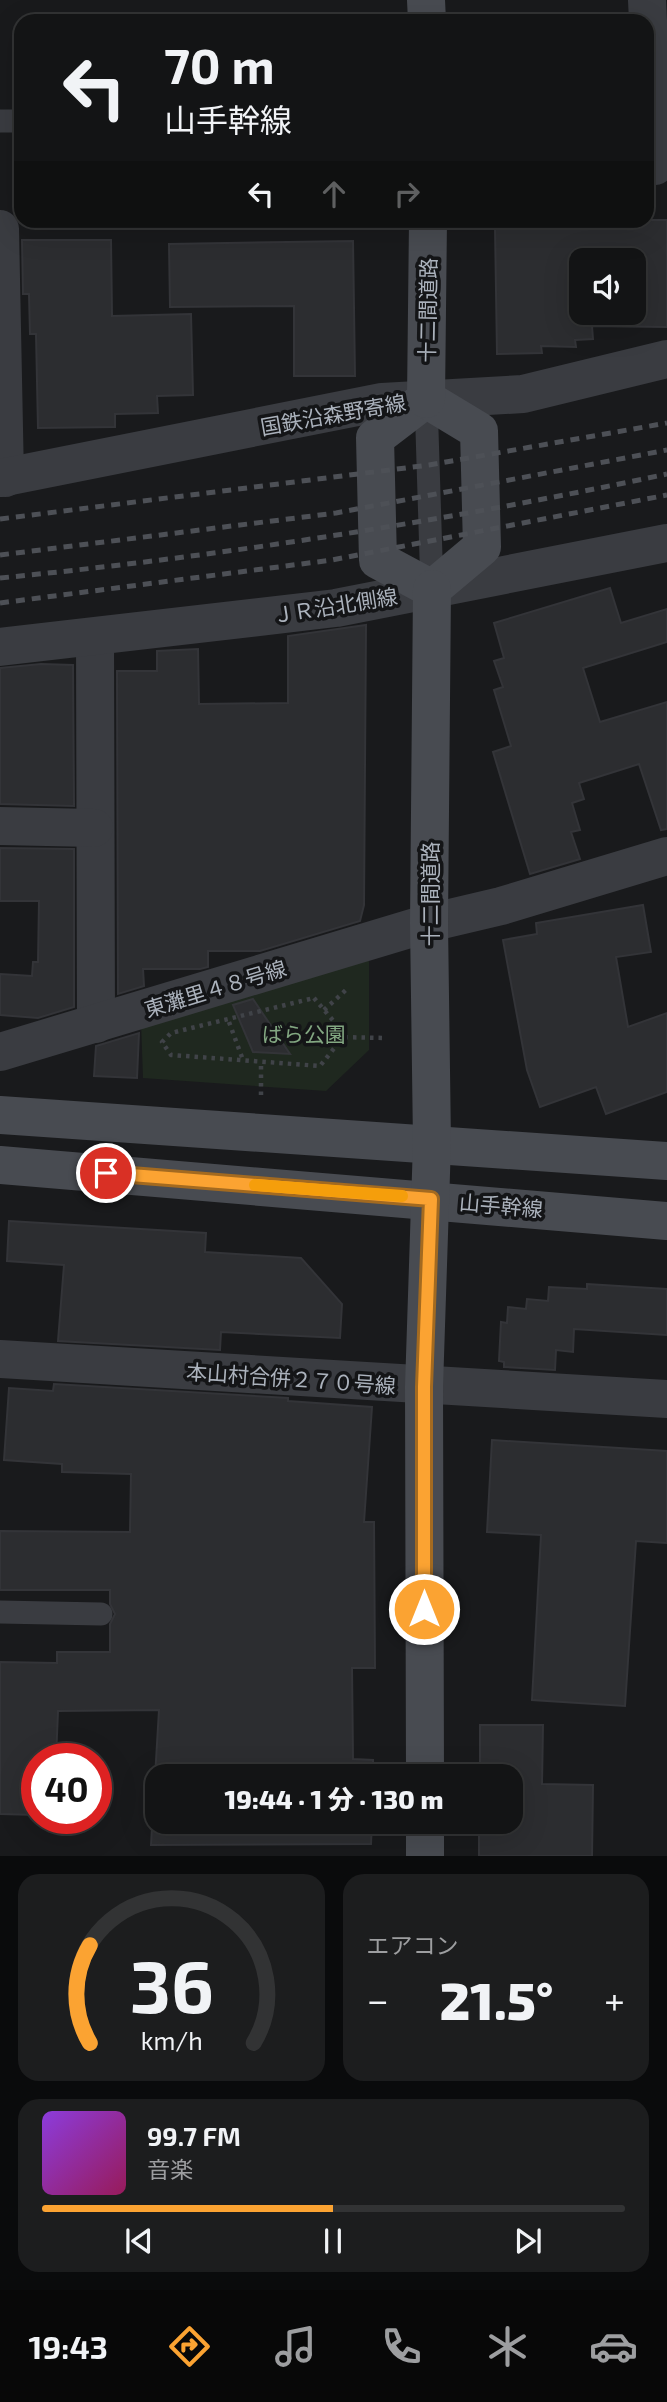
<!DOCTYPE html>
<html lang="ja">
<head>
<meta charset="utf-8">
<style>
  :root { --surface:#131415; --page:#1c1d1e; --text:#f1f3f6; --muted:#9d9ea0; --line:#323334; --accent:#fba332 }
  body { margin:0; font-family:"Exo 2","Noto Sans JP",sans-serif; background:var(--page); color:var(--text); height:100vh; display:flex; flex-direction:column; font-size:26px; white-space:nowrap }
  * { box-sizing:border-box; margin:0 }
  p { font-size:23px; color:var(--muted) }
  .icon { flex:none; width:38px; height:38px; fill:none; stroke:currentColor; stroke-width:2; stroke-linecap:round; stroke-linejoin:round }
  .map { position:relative; height:1856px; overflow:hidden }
  .sheet { display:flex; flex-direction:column; gap:18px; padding:18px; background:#0a0b0c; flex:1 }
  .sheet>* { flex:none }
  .guide { position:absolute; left:14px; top:14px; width:640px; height:214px; border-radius:21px; box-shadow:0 7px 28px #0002,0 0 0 2px var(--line); background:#131415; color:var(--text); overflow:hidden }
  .buttons { position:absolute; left:569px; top:248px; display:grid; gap:14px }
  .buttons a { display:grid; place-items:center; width:77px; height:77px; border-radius:14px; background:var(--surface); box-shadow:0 7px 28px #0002,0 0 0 2px var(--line); font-size:35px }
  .speed { position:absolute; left:21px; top:1743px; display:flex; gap:14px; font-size:35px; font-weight:700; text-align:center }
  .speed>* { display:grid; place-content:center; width:91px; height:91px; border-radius:50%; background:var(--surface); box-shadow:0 7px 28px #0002,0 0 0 2px var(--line); line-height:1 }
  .speed .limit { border:10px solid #d22; background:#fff; color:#111 }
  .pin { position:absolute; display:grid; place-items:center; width:60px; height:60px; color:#fff; margin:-30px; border:4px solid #fff; border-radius:50%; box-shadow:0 2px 7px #0007 }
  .me { position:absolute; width:77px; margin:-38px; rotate:0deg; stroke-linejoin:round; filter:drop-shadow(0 0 5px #0008) }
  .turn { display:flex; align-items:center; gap:24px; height:147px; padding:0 35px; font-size:32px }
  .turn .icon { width:91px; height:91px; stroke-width:2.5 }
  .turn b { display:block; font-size:49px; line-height:60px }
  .lanes { display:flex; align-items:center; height:66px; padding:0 35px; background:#0003; justify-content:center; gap:35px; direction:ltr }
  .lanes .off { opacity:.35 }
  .big { font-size:52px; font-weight:800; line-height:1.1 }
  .sheet .tile { flex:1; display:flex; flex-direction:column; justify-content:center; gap:10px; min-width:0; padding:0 24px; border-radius:21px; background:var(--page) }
  .sheet .dial { align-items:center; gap:0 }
  .dial svg { height:182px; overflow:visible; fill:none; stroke:var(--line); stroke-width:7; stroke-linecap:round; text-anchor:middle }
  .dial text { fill:var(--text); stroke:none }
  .song { display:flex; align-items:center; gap:21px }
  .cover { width:84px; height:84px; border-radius:10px; background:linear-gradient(135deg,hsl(270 70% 55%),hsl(330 70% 35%)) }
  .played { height:7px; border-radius:4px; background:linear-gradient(90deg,var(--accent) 50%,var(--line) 50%) }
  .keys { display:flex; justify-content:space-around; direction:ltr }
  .heat { display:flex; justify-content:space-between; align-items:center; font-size:38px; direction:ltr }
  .sheet .tiles { flex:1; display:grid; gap:18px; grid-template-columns:1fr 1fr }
  .tile:last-child { grid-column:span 2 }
  .trip { position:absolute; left:145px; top:1764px; width:378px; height:70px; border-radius:21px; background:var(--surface); box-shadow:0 7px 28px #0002,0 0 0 2px var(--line); font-weight:800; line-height:70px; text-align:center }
  .menu { display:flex; height:112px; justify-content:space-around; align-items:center; background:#080808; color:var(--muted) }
  .menu .icon { width:49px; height:49px }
  .menu .current { color:var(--accent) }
  .menu b { font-size:32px; color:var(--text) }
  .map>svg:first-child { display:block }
</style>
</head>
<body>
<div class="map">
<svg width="667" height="1856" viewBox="0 0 667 1856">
  <rect width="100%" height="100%" fill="#191a1c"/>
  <path fill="#1f281f" d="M369,955V1050L326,1091L143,1078L141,1022Z"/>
  <g fill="#2c2d30" stroke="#333438" stroke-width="2" fill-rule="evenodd">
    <path d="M540,220H667V327L592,326L593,339L575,340L576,347L541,346L542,353L497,354L495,227L540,225ZM581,261H634V313H581Z"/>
    <path d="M22,240H111L112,316L191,314L193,395L157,396L158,413L115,414V427L38,428L36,334H30L29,294H23Z"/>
    <path d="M353,241L355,376H294V306L170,307L169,244Z"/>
    <path d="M610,588L621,623L667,609V642L583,668L600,722L667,702V829L661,830L639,764L579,783L584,799L572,803L580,830L571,832L580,859L530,874L493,752L511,746L494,690L503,687L494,661L504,658L494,623Z"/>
    <path d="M366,625L364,905L360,921L260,951H208V967L200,969H143L144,986L118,994L117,671H157V651L198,649L199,704L288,703V636Z"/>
    <path d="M41,664L73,665L74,806L0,804V668Z"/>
    <path d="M0,848L74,849V1007L38,1018L0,1015V974L32,976L33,962H38L39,901H0Z"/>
    <path d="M643,905L651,952L616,957L628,1027L667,1013V1092L606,1114L596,1087L540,1107L527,1070L503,940L537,934L536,923Z"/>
    <path d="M253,999L290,1054L253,1052L233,1005Z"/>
    <path d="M139,1033L137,1078L94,1076L96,1046Z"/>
    <path d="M9,1221L206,1233L205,1252L301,1258L342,1304L340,1338L221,1332L220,1350L58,1341L64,1265L7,1261Z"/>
    <path d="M587,1284L667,1289V1335L574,1329L573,1352L556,1350L555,1370L504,1367V1362L499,1361L501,1322L507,1323L508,1307L526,1309L527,1299L548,1301L549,1287L587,1289Z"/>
    <path d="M54,1384L288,1398V1401L372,1407L364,1522H374L375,1668H352L353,1759L373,1760V1776H158V1822H372L371,1844L151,1845L159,1710L58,1711L56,1759H37V1815L0,1814V1662L57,1663V1652H110V1624L115,1614L110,1604V1590H0V1531L130,1532L131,1474L62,1472V1464L4,1460L9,1388L53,1391Z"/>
    <path d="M492,1440L667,1451V1543L636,1541L625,1706L532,1700L541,1535L487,1532Z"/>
    <path d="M480,1725H543L542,1784L593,1785L592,1856H479V1822H511V1776H480Z"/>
  </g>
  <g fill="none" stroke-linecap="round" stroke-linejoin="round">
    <g stroke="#404348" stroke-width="4.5" stroke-dasharray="3.5 5" stroke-linecap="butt">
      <path d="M314,998L336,1024V1046L320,1066L171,1055L162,1042L171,1033Z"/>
      <path d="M324,1010L347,989"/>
      <path d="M229,1022L243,1060"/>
      <path d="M336,1037L385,1038"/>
      <path d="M261,1095V1062"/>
    </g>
    <g stroke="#3a3c41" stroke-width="23">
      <path d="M0,121H21"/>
      <path d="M426,399L432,589"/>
      <path d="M0,1612L101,1614"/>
    </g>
    <g stroke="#3a3c41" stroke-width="38">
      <path d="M647,0L655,166"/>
      <path d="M0,229L5,478"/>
      <path d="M0,478L382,402L523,394L667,359"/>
      <path d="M95,638L96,1024"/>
      <path d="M0,647L336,608L667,543"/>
      <path d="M0,826L94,828"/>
      <path d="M0,1052L429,923L501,906L667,856"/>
      <path d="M0,1359L667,1399"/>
    </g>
    <g stroke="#484b51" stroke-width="38">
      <path d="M426,0L427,21"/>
      <path d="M426,399L375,438L378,560L432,589"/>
      <path d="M426,399L479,431L482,547L432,589"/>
      <path d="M426,399L428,220"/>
      <path d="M0,1115L667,1161"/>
      <path d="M0,1165L667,1221"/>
      <path d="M425,1776L424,1387L432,1143L429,923L432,589"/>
      <path d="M425,1822V1856"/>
    </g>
    <g stroke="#4d5056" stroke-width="5" stroke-dasharray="9 7" stroke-linecap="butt">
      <path d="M0,519L429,465L667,423"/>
      <path d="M0,555L336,513L667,450"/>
      <path d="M0,578C224,556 446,521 667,474"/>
      <path d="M0,603L332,560L667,495"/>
    </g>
  </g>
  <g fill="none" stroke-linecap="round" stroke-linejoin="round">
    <defs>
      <path id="route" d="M106,1173L431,1199L424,1387V1609"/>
    </defs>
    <use href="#route" stroke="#a36a20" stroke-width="18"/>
    <use href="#route" stroke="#fba332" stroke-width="12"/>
    <path stroke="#f59e0b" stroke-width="12" d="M255,1185L402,1196"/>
  </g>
  <g text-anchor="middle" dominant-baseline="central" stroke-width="7" stroke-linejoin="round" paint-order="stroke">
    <g font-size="21" fill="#abb2bc" stroke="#141517">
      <text transform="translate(427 310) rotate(-89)">十二間道路</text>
      <text transform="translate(333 414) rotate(-10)">国鉄沿森野寄線</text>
      <text transform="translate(335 605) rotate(-9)">ＪＲ沿北側線</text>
      <text transform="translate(429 894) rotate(-90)">十二間道路</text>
      <text transform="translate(215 988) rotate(-17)">東灘里４８号線</text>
      <text transform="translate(501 1205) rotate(5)">山手幹線</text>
      <text transform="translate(291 1378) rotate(4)">本山村合併２７０号線</text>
    </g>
    <g font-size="21" fill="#83a882" stroke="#141517">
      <text x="304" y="1033">ばら公園</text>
    </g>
  </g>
</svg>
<div class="buttons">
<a><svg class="icon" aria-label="sound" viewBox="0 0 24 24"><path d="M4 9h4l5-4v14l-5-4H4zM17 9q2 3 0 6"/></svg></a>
</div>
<div class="speed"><div class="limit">40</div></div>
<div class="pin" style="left:106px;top:1173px;background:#d93025"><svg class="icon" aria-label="arrive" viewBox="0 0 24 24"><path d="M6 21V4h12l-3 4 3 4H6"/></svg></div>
<svg class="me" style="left:424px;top:1609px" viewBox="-20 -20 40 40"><circle r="17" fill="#fba332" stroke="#fff" stroke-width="3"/><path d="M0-11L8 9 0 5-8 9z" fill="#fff"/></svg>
<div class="trip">19:44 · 1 分 · 130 m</div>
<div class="guide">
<div class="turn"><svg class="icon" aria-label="left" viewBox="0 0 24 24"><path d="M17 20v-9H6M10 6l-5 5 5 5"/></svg><div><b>70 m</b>山手幹線</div></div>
<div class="lanes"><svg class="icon" aria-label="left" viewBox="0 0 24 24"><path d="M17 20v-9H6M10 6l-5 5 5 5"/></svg><svg class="icon off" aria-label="ahead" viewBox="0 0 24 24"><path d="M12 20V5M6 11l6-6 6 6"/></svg><svg class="icon off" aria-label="right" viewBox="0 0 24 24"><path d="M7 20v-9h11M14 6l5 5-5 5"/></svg></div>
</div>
</div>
<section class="sheet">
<div class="tiles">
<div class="tile dial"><svg viewBox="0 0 100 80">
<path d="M14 69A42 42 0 1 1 86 69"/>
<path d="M14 69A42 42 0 0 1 14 26" stroke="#fba332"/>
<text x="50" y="56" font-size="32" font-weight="700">36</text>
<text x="50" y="72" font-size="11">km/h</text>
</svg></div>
<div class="tile"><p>エアコン</p>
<div class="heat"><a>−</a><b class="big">21.5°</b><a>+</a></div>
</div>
<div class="tile">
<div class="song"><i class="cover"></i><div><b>99.7 FM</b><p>音楽</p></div></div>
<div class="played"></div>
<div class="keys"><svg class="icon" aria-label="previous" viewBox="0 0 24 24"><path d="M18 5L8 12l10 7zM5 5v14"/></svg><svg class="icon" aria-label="pause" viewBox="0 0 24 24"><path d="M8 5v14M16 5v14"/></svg><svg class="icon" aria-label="next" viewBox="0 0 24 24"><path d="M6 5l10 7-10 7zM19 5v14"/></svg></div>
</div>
</div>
</section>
<nav class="menu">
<b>19:43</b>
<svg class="icon current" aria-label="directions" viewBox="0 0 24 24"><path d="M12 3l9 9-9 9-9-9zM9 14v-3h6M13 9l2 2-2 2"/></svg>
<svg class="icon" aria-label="music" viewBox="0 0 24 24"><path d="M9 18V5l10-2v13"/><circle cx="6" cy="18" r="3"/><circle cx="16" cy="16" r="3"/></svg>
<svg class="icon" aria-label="phone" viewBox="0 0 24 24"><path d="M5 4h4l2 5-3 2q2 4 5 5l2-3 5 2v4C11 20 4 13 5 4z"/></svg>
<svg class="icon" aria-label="climate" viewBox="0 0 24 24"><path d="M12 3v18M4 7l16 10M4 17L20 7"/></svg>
<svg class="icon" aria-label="car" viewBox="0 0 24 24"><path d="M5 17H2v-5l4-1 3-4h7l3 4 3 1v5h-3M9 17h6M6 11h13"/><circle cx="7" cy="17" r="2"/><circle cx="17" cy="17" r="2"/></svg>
</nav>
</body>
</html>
